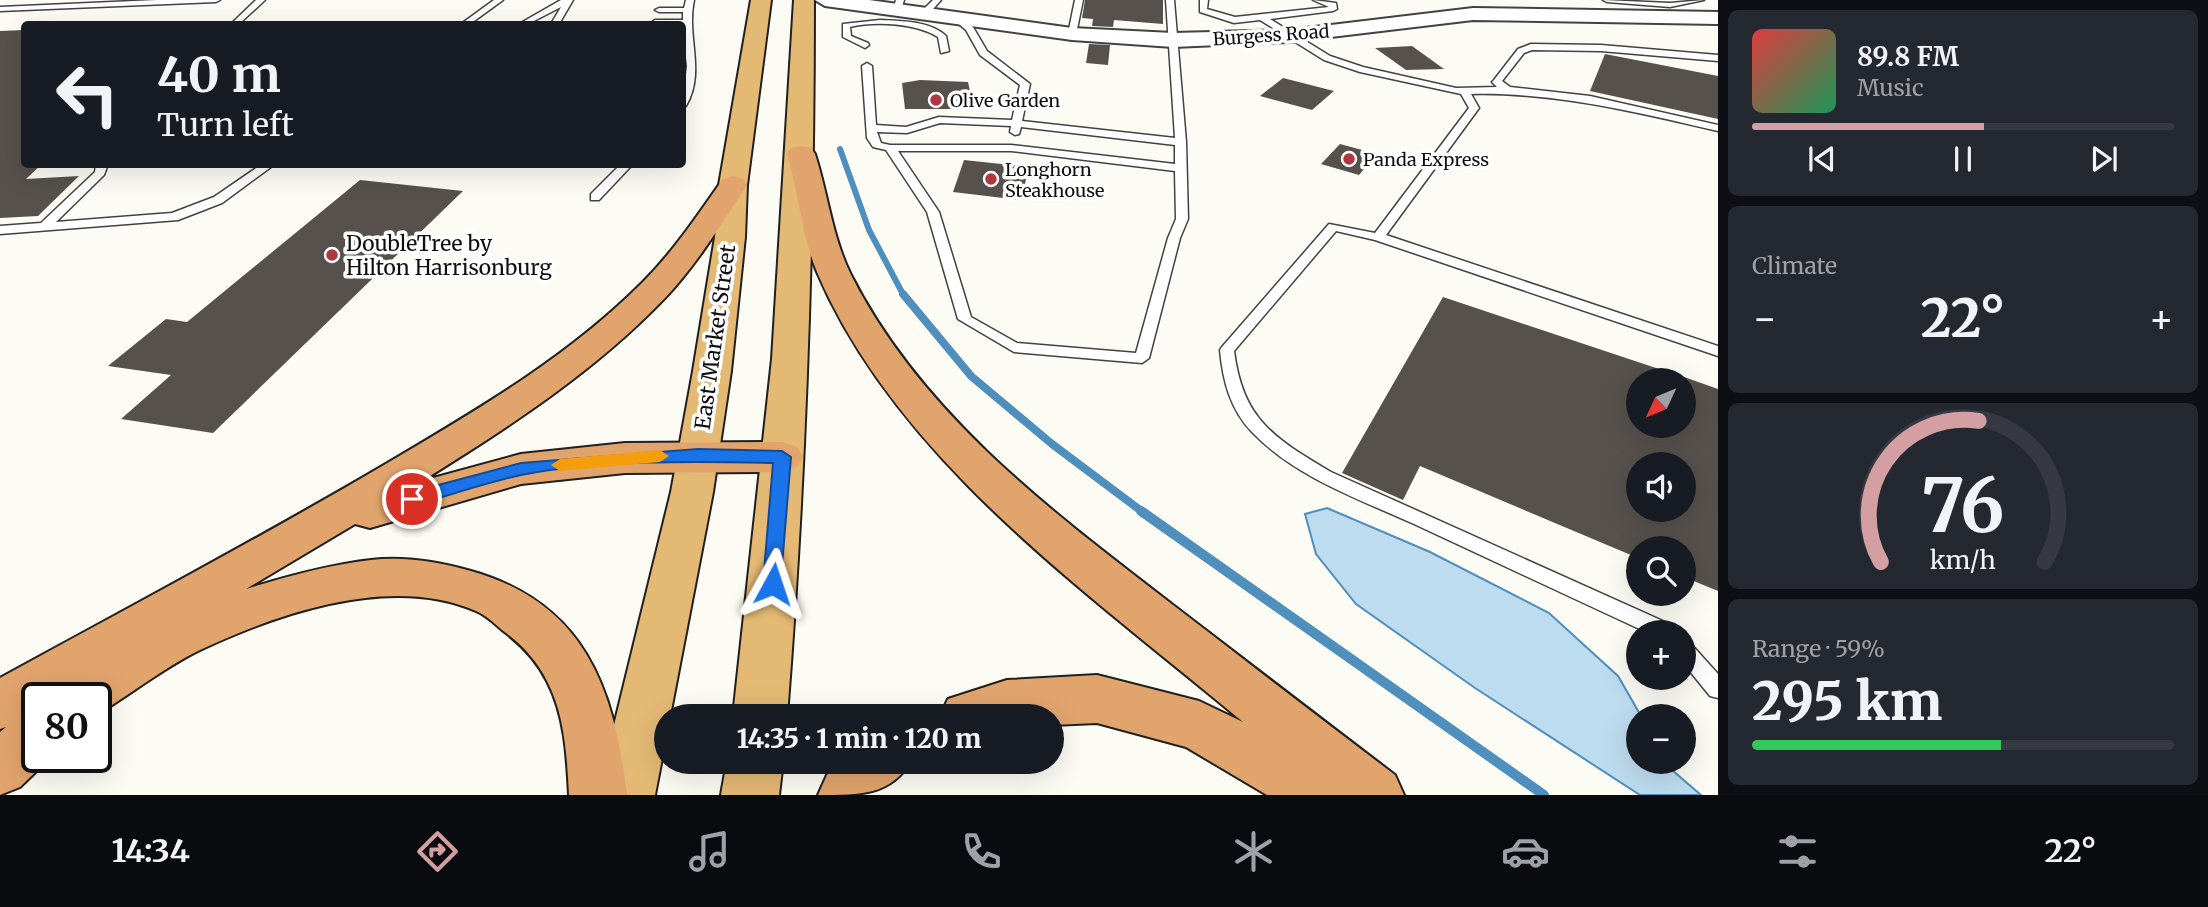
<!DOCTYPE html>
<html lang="en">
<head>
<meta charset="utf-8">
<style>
  :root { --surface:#171b24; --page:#242831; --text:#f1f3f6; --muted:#9ea1a6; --line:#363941; --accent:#d39fa3 }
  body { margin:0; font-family:Merriweather,serif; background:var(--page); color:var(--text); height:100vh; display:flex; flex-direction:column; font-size:26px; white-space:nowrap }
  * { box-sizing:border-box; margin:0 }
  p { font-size:23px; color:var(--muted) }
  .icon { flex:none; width:38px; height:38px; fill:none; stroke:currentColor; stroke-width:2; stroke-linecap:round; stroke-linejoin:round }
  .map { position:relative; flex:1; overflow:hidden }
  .side { display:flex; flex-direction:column; gap:10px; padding:10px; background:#0d0f14; width:490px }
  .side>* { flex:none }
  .top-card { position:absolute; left:21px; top:21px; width:665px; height:147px; border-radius:7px; box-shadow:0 7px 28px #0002; background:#171b24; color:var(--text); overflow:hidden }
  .needle { width:46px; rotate:226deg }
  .fabs { position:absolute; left:1626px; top:368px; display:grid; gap:14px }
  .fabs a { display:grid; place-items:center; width:70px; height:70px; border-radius:50%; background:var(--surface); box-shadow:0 7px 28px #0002; font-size:35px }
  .speed { position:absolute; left:21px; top:682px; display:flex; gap:14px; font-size:35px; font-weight:700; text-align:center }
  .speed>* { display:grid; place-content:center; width:91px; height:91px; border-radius:50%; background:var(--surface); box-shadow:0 7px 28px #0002; line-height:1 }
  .speed .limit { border:4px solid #111; border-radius:10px; background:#fff; color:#111 }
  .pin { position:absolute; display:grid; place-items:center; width:60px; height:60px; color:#fff; margin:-30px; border:4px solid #fff; border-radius:50%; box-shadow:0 2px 7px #0007 }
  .me { position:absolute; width:77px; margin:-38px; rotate:5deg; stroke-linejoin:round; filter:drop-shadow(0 0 5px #0008) }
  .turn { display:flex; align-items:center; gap:24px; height:147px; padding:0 21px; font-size:32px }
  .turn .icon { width:91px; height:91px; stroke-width:2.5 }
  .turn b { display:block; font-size:49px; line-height:60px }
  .big { font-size:52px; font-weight:800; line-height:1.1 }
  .side .card { flex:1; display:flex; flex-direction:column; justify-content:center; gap:10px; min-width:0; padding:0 24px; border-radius:10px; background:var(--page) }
  .side .dial { align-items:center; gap:0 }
  .dial svg { height:182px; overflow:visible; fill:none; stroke:var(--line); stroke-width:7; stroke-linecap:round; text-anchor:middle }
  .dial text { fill:var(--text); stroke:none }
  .song { display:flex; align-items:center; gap:21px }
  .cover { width:84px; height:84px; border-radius:10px; background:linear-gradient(135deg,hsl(0 70% 55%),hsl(150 70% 35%)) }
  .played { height:7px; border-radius:4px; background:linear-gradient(90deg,var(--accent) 55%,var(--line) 55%) }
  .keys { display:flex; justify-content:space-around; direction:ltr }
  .heat { display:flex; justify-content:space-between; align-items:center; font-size:38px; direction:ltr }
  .charge { height:10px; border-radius:5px; background:linear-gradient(90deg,#34c759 59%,var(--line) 0) }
  .trip { position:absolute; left:654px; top:704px; width:410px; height:70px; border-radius:35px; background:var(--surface); box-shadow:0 7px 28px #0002; font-weight:800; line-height:70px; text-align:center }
  .menu { display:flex; height:112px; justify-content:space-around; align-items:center; background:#090b0e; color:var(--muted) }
  .menu .icon { width:49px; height:49px }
  .menu .active { color:var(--accent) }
  .menu b { font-size:32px; color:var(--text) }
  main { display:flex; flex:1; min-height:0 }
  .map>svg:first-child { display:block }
</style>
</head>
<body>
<main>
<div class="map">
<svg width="1718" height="795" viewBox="0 0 1718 795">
  <rect width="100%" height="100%" fill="#fdfcf4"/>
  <path fill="#bedcef" stroke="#4e8fbd" stroke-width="2" d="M1327,508L1430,552L1549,613L1618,676L1641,716H1638V761H1667L1672,770L1701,795H1640L1475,688L1356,604L1316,554L1305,514Z"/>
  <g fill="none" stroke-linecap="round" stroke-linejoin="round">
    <path stroke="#4e8fbd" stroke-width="6" d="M840,149L869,230L904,296"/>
    <path stroke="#4e8fbd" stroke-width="8" d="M903,294L971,376L1052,444L1144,513"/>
    <path stroke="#4e8fbd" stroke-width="10" d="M1141,511L1544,795"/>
  </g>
  <g fill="#57514d" fill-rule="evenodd">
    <path d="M1085,0H1163V24L1114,20L1113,27L1092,26L1093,19L1082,18Z"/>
    <path d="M24,30V164H42L26,179L79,176L38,216L0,218V31Z"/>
    <path d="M1089,44L1110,45L1108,65L1086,63Z"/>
    <path d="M1412,46L1444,69L1406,70L1375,48Z"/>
    <path d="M1605,54L1718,76V119L1590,91Z"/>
    <path d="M1283,78L1334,91L1312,110L1260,96Z"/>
    <path d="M920,80L968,82L974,109H905L902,83Z"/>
    <path d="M1340,144L1377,154L1359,175L1321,164Z"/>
    <path d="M964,160L1029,167L1021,200L953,192Z"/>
    <path d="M360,180L463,191L213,433L121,419L171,375L108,366L166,319L187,322Z"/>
    <path d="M1443,297L1680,376L1679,380H1638V425H1684V377L1718,389V591L1684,577V548H1638V558L1420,466L1403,500L1342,473ZM1638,464H1684V509H1638Z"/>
  </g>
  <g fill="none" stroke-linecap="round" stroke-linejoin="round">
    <defs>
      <g id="service">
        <path d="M157,0H220L216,2L0,11V7Z"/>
        <path d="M256,0H265L239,24H231Z"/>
        <path d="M494,0H503L470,24H461Z"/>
        <path d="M561,0H573L559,24H551L561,7L528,24H519Z"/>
        <path d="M686,0H694C686,37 706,72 686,106L682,107L687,66L682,24L651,23L655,20H683V12H659L655,10L659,8H684Z"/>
        <path d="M896,0H904L901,10L897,12L893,10Z"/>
        <path d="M933,0H941L927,16H921V12Z"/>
        <path d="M1075,0H1083L1076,34L1072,37L1068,34Z"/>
        <path d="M1166,0H1174L1186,142L1188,219L1180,238L1149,358L1142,363L1014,352L958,319L927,212L886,150L873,147L867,138L862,66L867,63L872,66L876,125L906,127L939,117L1012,120L1020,85L980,55L966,30L952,18L956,15L973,27L987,51L1030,84L1022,121L1175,138ZM940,123L1011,126L1010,132L1015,135L1019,134L1021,127L1175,145V164L1011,145H890L881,143L877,132L907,133ZM898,151H1011L1175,171L1176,219L1168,238L1136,353L1017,343L971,317L939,212Z"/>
        <path d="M1200,0H1208L1207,9L1235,17L1329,7L1313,0L1336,3L1337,9L1333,11L1270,19L1330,56L1363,67L1456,88L1497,87L1492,82L1494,80L1518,49L1531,44L1601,45L1718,55V61L1601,51L1532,50L1524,53L1502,81L1510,87L1590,96L1718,125V131C1636,112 1555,92 1471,94L1479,108L1386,235L1718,346V356L1375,240L1336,231L1234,351C1243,420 1274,438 1331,472L1674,626L1677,632H1646C1569,596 1491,560 1414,524C1359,499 1295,477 1252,432C1230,409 1223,381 1220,350L1222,347L1329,224L1375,233L1469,108L1461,94L1360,72L1324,60L1260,20L1234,23L1200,12Z"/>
        <path d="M1603,0L1670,3L1704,0L1670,7L1607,2Z"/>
        <path d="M880,20C902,21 930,21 946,36L949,51L941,53L938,37C916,23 875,21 850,27L851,36L868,43L869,45L865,48L843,37V24Z"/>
        <path d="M96,164H108L104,175L56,222L172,213L214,197L262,164H275L222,203L178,220L0,234V226L41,223L95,172Z"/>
        <path d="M621,164H633L599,200H591V194Z"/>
        <path d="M1684,641L1691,644L1718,674V698L1710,696L1684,664Z"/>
      </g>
      <path id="tertiary" d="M815,0H869L1072,28L1173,33L1289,30L1473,8L1718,12V24L1473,20L1289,42L1173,47L1072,40L825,6Z"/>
      <g id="trunk">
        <path d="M751,0H771L747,185L745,237L731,371L713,492L670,716H667V732L655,795H597L671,492L693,371L715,237L719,185Z"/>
        <path d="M794,0H814C814,239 806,477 787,716H733L772,359Z"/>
        <path d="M727,761H783L779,795H721Z"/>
      </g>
      <g id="motorway">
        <path d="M801,146L811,148L815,154C828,194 832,237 851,275C922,415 1051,511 1173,605C1247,662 1321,719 1395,775L1404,795H1267L1186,747L1097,723L1052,725V716H940L948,699L1007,680L1097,675L1199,701L1243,722C1091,595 897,460 817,272C801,234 799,193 787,154L791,148Z"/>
        <path d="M733,176L743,179L747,185C722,223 697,264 665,298C594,372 509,427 422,481L521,454L625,443L782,442L797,447L803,457L797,467L782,472L625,473L521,484L370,528L355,524L246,589C288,576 328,565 371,560C405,556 439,562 471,571C584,603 614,687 627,795H569C567,757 565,715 547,681C536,659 521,644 502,630C494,623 486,615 476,611C391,574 279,613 200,650C163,668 131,694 96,715V698H37V758H50L20,787L0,795V732L6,727L0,729V678C128,608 258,539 384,465C475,411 566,359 642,283C673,252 698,215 723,179Z"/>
        <path d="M838,761H911C891,795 861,795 818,795L827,775Z"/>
      </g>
    </defs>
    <use href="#service" stroke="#424242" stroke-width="3"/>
    <use href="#tertiary" stroke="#424242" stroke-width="4"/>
    <use href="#trunk" stroke="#202020" stroke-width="4"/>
    <use href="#motorway" stroke="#202020" stroke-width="4"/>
    <use href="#service" fill="#fff" fill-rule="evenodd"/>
    <use href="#tertiary" fill="#fff" fill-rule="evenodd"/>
    <use href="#trunk" fill="#e4b974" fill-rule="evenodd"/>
    <use href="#motorway" fill="#e2a46d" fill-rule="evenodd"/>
  </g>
  <path fill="#1a73e8" stroke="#114b97" stroke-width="2" d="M698,449L782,451L791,457L780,590H766L763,584L773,463C695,461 598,460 521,475C484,483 448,496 412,506L403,499L412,492L521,463Z"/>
  <path fill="#f59e0b" d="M660,450L669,456L660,462L560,471L551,465L560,459Z"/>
  <g fill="#ae383d" stroke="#fff" stroke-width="2.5">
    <circle cx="936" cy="100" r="7"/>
    <circle cx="1349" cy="159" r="7"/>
    <circle cx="991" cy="179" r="7"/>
    <circle cx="332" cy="255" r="7"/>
  </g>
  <g text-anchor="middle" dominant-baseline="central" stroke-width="7" stroke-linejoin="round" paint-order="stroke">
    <g font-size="18" fill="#0f0f0f" stroke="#fff">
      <text transform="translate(1271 35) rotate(-4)">Burgess Road</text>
    </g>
    <g font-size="18" fill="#0f0f0f" stroke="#fff" text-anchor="start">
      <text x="950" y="100">Olive Garden</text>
      <text x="1363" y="159">Panda Express</text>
      <text x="1005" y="169">Longhorn<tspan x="1005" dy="21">Steakhouse</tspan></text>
    </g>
    <g font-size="21" fill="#0f0f0f" stroke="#fff" text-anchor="start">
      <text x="346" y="243">DoubleTree by<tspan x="346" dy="24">Hilton Harrisonburg</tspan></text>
    </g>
    <g font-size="21" fill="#0f0f0f" stroke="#fff">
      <text transform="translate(715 337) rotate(-82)">East Market Street</text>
    </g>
  </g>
</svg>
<div class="fabs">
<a><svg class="needle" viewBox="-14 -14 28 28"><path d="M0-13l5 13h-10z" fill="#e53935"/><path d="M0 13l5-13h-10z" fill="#9ea1a6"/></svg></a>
<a><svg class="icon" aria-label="sound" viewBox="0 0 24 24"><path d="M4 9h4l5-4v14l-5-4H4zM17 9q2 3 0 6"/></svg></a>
<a><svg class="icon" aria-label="search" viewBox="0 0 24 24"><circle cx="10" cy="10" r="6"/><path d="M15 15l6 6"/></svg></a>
<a>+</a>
<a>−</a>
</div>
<div class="speed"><div class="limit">80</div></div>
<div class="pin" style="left:412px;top:499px;background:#d93025"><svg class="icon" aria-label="arrive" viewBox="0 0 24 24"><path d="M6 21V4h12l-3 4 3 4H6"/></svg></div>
<svg class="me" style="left:773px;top:584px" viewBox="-20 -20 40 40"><path d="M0-17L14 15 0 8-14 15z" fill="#1a73e8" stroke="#fff" stroke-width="4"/></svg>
<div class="trip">14:35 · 1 min · 120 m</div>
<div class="top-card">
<div class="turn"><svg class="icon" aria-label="left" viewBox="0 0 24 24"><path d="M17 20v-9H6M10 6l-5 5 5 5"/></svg><div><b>40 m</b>Turn left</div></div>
</div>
</div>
<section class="side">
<div class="card">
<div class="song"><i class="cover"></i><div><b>89.8 FM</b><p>Music</p></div></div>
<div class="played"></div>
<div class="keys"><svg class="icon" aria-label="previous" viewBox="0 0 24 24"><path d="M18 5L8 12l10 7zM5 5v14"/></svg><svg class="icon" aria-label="pause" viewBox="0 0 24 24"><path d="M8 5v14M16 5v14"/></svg><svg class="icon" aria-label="next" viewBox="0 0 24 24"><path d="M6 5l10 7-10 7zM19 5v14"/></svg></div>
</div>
<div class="card"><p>Climate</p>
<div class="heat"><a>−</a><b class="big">22°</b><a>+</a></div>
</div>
<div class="card dial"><svg viewBox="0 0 100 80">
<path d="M14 69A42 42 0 1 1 86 69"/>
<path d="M14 69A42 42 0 0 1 57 7" stroke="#d39fa3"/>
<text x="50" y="56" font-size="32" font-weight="700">76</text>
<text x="50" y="72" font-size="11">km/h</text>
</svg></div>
<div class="card"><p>Range · 59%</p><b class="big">295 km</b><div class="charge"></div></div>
</section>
</main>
<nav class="menu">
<b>14:34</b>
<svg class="icon active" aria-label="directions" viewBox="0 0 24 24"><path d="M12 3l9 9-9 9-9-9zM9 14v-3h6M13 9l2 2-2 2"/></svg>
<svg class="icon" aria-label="music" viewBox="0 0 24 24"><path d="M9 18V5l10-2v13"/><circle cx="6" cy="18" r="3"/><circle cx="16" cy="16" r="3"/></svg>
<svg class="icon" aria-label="phone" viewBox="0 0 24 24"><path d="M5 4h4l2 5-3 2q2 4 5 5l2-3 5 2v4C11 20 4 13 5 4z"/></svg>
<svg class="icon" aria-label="climate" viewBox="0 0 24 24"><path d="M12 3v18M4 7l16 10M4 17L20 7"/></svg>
<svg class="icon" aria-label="car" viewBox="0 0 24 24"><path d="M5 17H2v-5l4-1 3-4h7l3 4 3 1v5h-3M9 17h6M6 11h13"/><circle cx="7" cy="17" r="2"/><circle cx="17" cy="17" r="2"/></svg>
<svg class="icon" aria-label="filters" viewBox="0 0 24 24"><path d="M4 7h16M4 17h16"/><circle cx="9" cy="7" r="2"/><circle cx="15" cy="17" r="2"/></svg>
<b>22°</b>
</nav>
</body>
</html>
